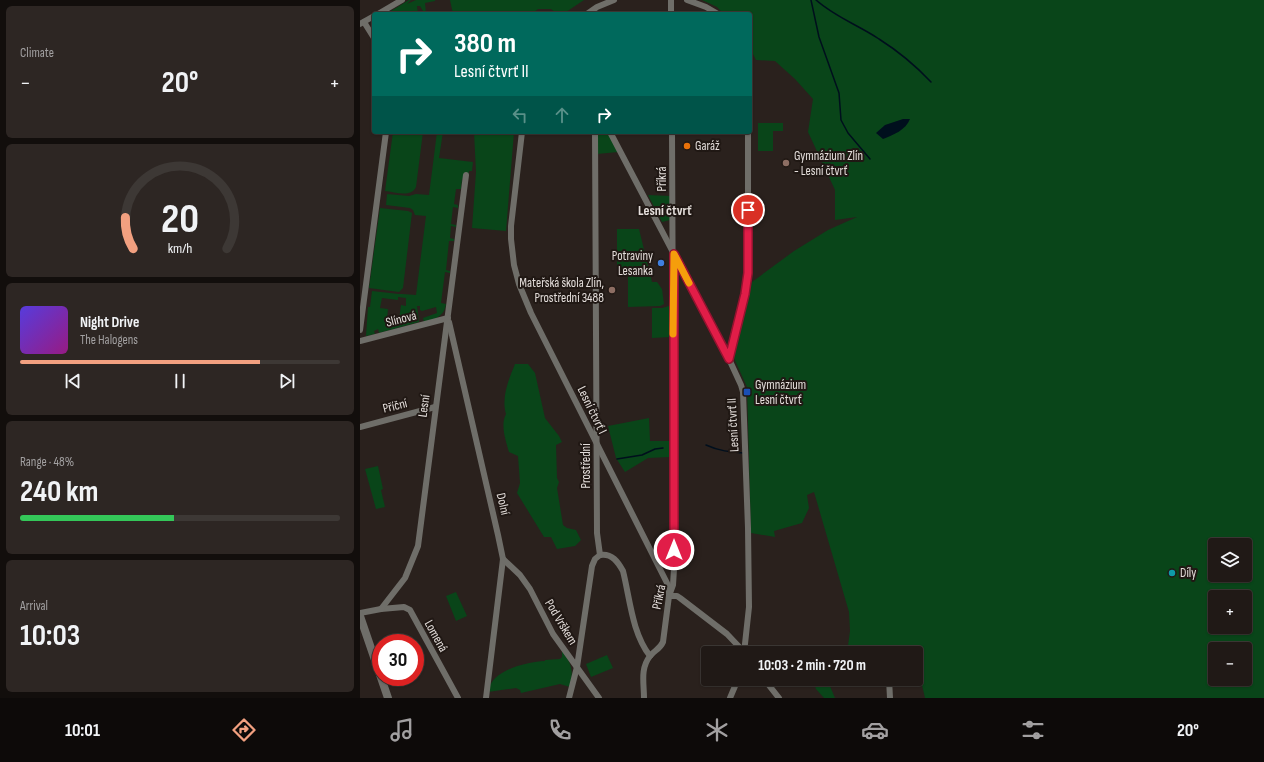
<!DOCTYPE html>
<html lang="en">
<head>
<meta charset="utf-8">
<style>
  :root { --surface:#201916; --page:#2d2623; --text:#f1f3f6; --muted:#a2a0a1; --line:#3d3835; --accent:#f2a080 }
  body { margin:0; font-family:"Sofia Sans Condensed",sans-serif; background:var(--page); color:var(--text); height:100vh; display:flex; flex-direction:column; font-size:15px; white-space:nowrap }
  * { box-sizing:border-box; margin:0 }
  p { font-size:13px; color:var(--muted) }
  .icon { flex:none; width:22px; height:22px; fill:none; stroke:currentColor; stroke-width:2; stroke-linecap:round; stroke-linejoin:round }
  .map { position:relative; flex:1; overflow:hidden }
  .details { display:flex; flex-direction:column; gap:6px; padding:6px; background:#120e0c; width:360px }
  .details>* { flex:none }
  .banner { position:absolute; left:12px; top:12px; width:380px; height:122px; border-radius:4px; box-shadow:0 1px 3px #0004,0 0 0 1px var(--line); background:#00695c; color:#fff; overflow:hidden }
  .tools { position:absolute; left:848px; top:538px; display:grid; gap:8px }
  .tools a { display:grid; place-items:center; width:44px; height:44px; border-radius:4px; background:var(--surface); box-shadow:0 1px 3px #0004,0 0 0 1px var(--line); font-size:20px }
  .speed { position:absolute; left:12px; top:634px; display:flex; gap:8px; font-size:20px; font-weight:700; text-align:center }
  .speed>* { display:grid; place-content:center; width:52px; height:52px; border-radius:50%; background:var(--surface); box-shadow:0 1px 3px #0004,0 0 0 1px var(--line); line-height:1 }
  .speed .limit { border:6px solid #d22; background:#fff; color:#111 }
  .pin { position:absolute; display:grid; place-items:center; width:34px; height:34px; color:#fff; margin:-17px; border:2px solid #fff; border-radius:50%; box-shadow:0 1px 4px #0007 }
  .me { position:absolute; width:44px; margin:-22px; rotate:0deg; stroke-linejoin:round; filter:drop-shadow(0 0 3px #0008) }
  .turn { display:flex; align-items:center; gap:14px; height:84px; padding:0 16px; font-size:18px }
  .turn .icon { width:52px; height:52px; stroke-width:2.5 }
  .turn b { display:block; font-size:28px; line-height:34px }
  .lanes { display:flex; align-items:center; height:38px; padding:0 16px; background:#0003; justify-content:center; gap:20px; direction:ltr }
  .lanes .off { opacity:.35 }
  .big { font-size:30px; font-weight:700; line-height:1.1 }
  .details .tile { flex:1; display:flex; flex-direction:column; justify-content:center; gap:6px; min-width:0; padding:0 14px; border-radius:6px; background:var(--page) }
  .details .dial { align-items:center; gap:0 }
  .dial svg { height:104px; overflow:visible; fill:none; stroke:var(--line); stroke-width:7; stroke-linecap:round; text-anchor:middle }
  .dial text { fill:var(--text); stroke:none }
  .song { display:flex; align-items:center; gap:12px }
  .cover { width:48px; height:48px; border-radius:6px; background:linear-gradient(135deg,hsl(250 70% 55%),hsl(310 70% 35%)) }
  .played { height:4px; border-radius:2px; background:linear-gradient(90deg,var(--accent) 75%,var(--line) 75%) }
  .keys { display:flex; justify-content:space-around; direction:ltr }
  .heat { display:flex; justify-content:space-between; align-items:center; font-size:22px; direction:ltr }
  .charge { height:6px; border-radius:3px; background:linear-gradient(90deg,#34c759 48%,var(--line) 0) }
  .trip { position:absolute; left:341px; top:646px; width:222px; height:40px; border-radius:4px; background:var(--surface); box-shadow:0 1px 3px #0004,0 0 0 1px var(--line); font-weight:700; line-height:40px; text-align:center }
  .tab-bar { display:flex; height:64px; justify-content:space-around; align-items:center; background:#0d0a09; color:var(--muted) }
  .tab-bar .icon { width:28px; height:28px }
  .tab-bar .active { color:var(--accent) }
  .tab-bar b { font-size:18px; color:var(--text) }
  main { display:flex; flex:1; min-height:0 }
  .map>svg:first-child { display:block }
</style>
</head>
<body>
<main>
<section class="details">
<div class="tile"><p>Climate</p>
<div class="heat"><a>−</a><b class="big">20°</b><a>+</a></div>
</div>
<div class="tile dial"><svg viewBox="0 0 100 80">
<path d="M14 69A42 42 0 1 1 86 69"/>
<path d="M14 69A42 42 0 0 1 8 45" stroke="#f2a080"/>
<text x="50" y="56" font-size="32" font-weight="700">20</text>
<text x="50" y="72" font-size="11">km/h</text>
</svg></div>
<div class="tile">
<div class="song"><i class="cover"></i><div><b>Night Drive</b><p>The Halogens</p></div></div>
<div class="played"></div>
<div class="keys"><svg class="icon" aria-label="previous" viewBox="0 0 24 24"><path d="M18 5L8 12l10 7zM5 5v14"/></svg><svg class="icon" aria-label="pause" viewBox="0 0 24 24"><path d="M8 5v14M16 5v14"/></svg><svg class="icon" aria-label="next" viewBox="0 0 24 24"><path d="M6 5l10 7-10 7zM19 5v14"/></svg></div>
</div>
<div class="tile"><p>Range · 48%</p><b class="big">240 km</b><div class="charge"></div></div>
<div class="tile"><p>Arrival</p><b class="big">10:03</b></div>
</section>
<div class="map">
<svg width="904" height="698" viewBox="0 0 904 698">
  <rect width="100%" height="100%" fill="#2a211d"/>
  <g fill="#094519" fill-rule="evenodd">
    <path d="M49,0H51L47,4L56,0H75V1L65,3L66,13L63,11L60,6H57L58,14H26Z"/>
    <path d="M90,0H224L203,14H197L191,9H178L172,14H93Z"/>
    <path d="M342,0H904V698H565L556,659V653H487L490,631L489,612L454,492L447,495L449,508L442,523L414,531L415,537L391,533L387,387L373,356L392,282L434,251L468,230L497,217L475,220V190L448,132L453,99L435,79L415,61L396,60L390,48V14H364L357,7ZM855,545H885V575H855ZM855,597H885V627H855ZM855,649H885V679H855Z"/>
    <path d="M398,123H423V131H413V151H398Z"/>
    <path d="M33,132H63L56,187C51,198 35,192 25,191Z"/>
    <path d="M77,132H83L79,158L113,162L112,171H109L108,178L102,179L101,189H96L94,204L98,205V208L93,207L91,224L96,225V227L91,226L90,238L94,239V241H89L86,270L90,271V273L85,272L81,303L86,304C84,317 75,319 64,322L63,318L77,313L76,307L62,311L60,310V306H57L59,322L19,333L18,329L14,331L15,334L6,336L8,307H10L12,291L39,294H42L56,295L66,216L55,215L53,210L50,208L26,205L27,194L49,196L56,194L69,195ZM38,297L46,298V306L41,305L39,320L27,319L28,309L20,308L22,298L38,300Z"/>
    <path d="M114,132H154L146,231L112,228L116,172Z"/>
    <path d="M237,132H248L258,152L237,154Z"/>
    <path d="M288,195L310,196V220L302,222Z"/>
    <path d="M20,208L48,211L52,213L43,288L39,292L9,288Z"/>
    <path d="M257,229H279L292,282H297L302,289L304,304L300,306L268,307V273L257,272Z"/>
    <path d="M309,306L311,309V337L292,338V308H302Z"/>
    <path d="M155,364H168L175,373L185,418L199,436L202,442L196,445L197,478L199,482L197,488L203,525L207,528L216,530L221,540L215,546L197,549L191,537H184L157,493L160,483L158,456L149,452C146,441 140,425 146,414C141,397 149,379 155,364Z"/>
    <path d="M289,418L290,441H310V457L288,458L265,472L256,458L248,426Z"/>
    <path d="M18,466L23,489L21,490L25,507L16,509L5,469Z"/>
    <path d="M96,592L107,616L96,621L86,596Z"/>
    <path d="M202,649C211,664 214,669 210,687L200,684L161,693L160,690L156,688L128,692C131,670 166,662 185,661V660L200,659L202,657Z"/>
    <path d="M247,655L253,668L231,677L226,664Z"/>
    <path d="M452,679H467L475,698H464L456,689Z"/>
  </g>
  <path fill="#000f1d" d="M543,119H550C546,130 533,135 523,139L516,133L525,125Z"/>
  <g fill="none" stroke-linecap="round" stroke-linejoin="round">
    <g stroke="#000f1d" stroke-width="1.5">
      <path d="M451,0L459,37L479,93L481,120L488,133L510,159"/>
      <path d="M456,0C475,17 498,25 519,39C538,51 555,65 571,82"/>
      <path d="M346,445C359,451 370,452 384,453"/>
      <path d="M257,459L282,455L295,449L303,448"/>
    </g>
    <g stroke="#6f6e69" stroke-width="6">
      <path d="M311,0V14"/>
      <path d="M327,0L346,7L358,14"/>
      <path d="M18,14L42,0"/>
      <path d="M227,14L237,7L254,0"/>
      <path d="M4,22L14,38"/>
      <path d="M0,24L14,16"/>
      <path d="M162,132L151,226V239L154,265L159,284L171,313L307,583L309,594"/>
      <path d="M235,132L237,533L240,555"/>
      <path d="M250,132L369,359L381,385L383,392L388,528L389,607L384,653"/>
      <path d="M89,322L138,535L143,559L126,698"/>
      <path d="M0,330L26,132"/>
      <path d="M0,341L88,318"/>
      <path d="M369,359L385,293L388,273V132"/>
      <path d="M0,427L75,407"/>
      <path d="M240,555C252,553 258,562 263,571C270,599 272,633 290,656"/>
      <path d="M143,559L160,575L170,589L193,634L239,698"/>
      <path d="M309,596H317L320,598L367,634L385,653"/>
      <path d="M21,609L44,607L50,610L98,698"/>
      <path d="M0,613L21,609L45,578L58,546L106,175"/>
      <path d="M404,679L419,698"/>
      <path d="M529,679L530,698"/>
      <path d="M209,698L217,667L232,566L235,559L240,555"/>
      <path d="M284,698C284,683 280,669 290,656C295,650 300,649 303,642L309,596L313,585L314,569L312,132"/>
      <path d="M370,698L378,679"/>
    </g>
    <path stroke="#6f6e69" stroke-width="8" d="M0,616L28,698"/>
  </g>
  <g fill="none" stroke-linecap="round" stroke-linejoin="round">
    <defs>
      <path id="route" d="M314,550V254L369,359L385,294L388,273V210"/>
    </defs>
    <use href="#route" stroke="#92132f" stroke-width="10"/>
    <use href="#route" stroke="#e11d48" stroke-width="7"/>
    <path stroke="#f59e0b" stroke-width="7" d="M313,334L314,254L329,283"/>
  </g>
  <circle fill="#e8710a" stroke="#201814" stroke-width="1.5" cx="327" cy="146" r="4"/>
  <g fill="#8d6e63" stroke="#201814" stroke-width="1.5">
    <circle cx="426" cy="163" r="4"/>
    <circle cx="252" cy="290" r="4"/>
  </g>
  <circle fill="#3f7fe0" stroke="#201814" stroke-width="1.5" cx="301" cy="263" r="4"/>
  <rect fill="#1a4fb4" stroke="#201814" stroke-width="1.5" x="383" y="388" width="8" height="8" rx="2"/>
  <circle fill="#0f9aa8" stroke="#201814" stroke-width="1.5" cx="812" cy="573" r="4"/>
  <g text-anchor="middle" dominant-baseline="central" stroke-width="4" stroke-linejoin="round" paint-order="stroke">
    <g font-size="13" fill="#e4dedb" stroke="#201814" text-anchor="start">
      <text x="335" y="146">Garáž</text>
      <text x="434" y="156">Gymnázium Zlín<tspan x="434" dy="15">- Lesní čtvrť</tspan></text>
      <text x="293" y="256" text-anchor="end">Potraviny<tspan x="293" dy="15">Lesanka</tspan></text>
      <text x="244" y="283" text-anchor="end">Mateřská škola Zlín,<tspan x="244" dy="15">Prostřední 3488</tspan></text>
      <text x="395" y="385">Gymnázium<tspan x="395" dy="15">Lesní čtvrť</tspan></text>
      <text x="820" y="573">Díly</text>
    </g>
    <g font-size="13" fill="#e4dedb" stroke="#201814">
      <text transform="translate(302 179) rotate(-90)">Příkrá</text>
      <text transform="translate(41 319) rotate(-14)">Slínová</text>
      <text transform="translate(35 406) rotate(-14)">Příční</text>
      <text transform="translate(64 406) rotate(-82)">Lesní</text>
      <text transform="translate(232 410) rotate(64)">Lesní čtvrť I</text>
      <text transform="translate(373 425) rotate(-93)">Lesní čtvrť II</text>
      <text transform="translate(226 466) rotate(-90)">Prostřední</text>
      <text transform="translate(143 504) rotate(77)">Dolní</text>
      <text transform="translate(299 597) rotate(-78)">Příkrá</text>
      <text transform="translate(201 622) rotate(59)">Pod Vrškem</text>
      <text transform="translate(76 636) rotate(61)">Lomená</text>
    </g>
    <g font-size="14" font-weight="bold" fill="#e4dedb" stroke="#201814">
      <text x="305" y="210">Lesní čtvrť</text>
    </g>
  </g>
</svg>
<div class="tools">
<a><svg class="icon" aria-label="layers" viewBox="0 0 24 24"><path d="M12 4l9 5-9 5-9-5zM3 14l9 5 9-5"/></svg></a>
<a>+</a>
<a>−</a>
</div>
<div class="speed"><div class="limit">30</div></div>
<div class="pin" style="left:388px;top:210px;background:#d93025"><svg class="icon" aria-label="arrive" viewBox="0 0 24 24"><path d="M6 21V4h12l-3 4 3 4H6"/></svg></div>
<svg class="me" style="left:314px;top:550px" viewBox="-20 -20 40 40"><circle r="17" fill="#e11d48" stroke="#fff" stroke-width="3"/><path d="M0-11L8 9 0 5-8 9z" fill="#fff"/></svg>
<div class="trip">10:03 · 2 min · 720 m</div>
<div class="banner">
<div class="turn"><svg class="icon" aria-label="right" viewBox="0 0 24 24"><path d="M7 20v-9h11M14 6l5 5-5 5"/></svg><div><b>380 m</b>Lesní čtvrť II</div></div>
<div class="lanes"><svg class="icon off" aria-label="left" viewBox="0 0 24 24"><path d="M17 20v-9H6M10 6l-5 5 5 5"/></svg><svg class="icon off" aria-label="ahead" viewBox="0 0 24 24"><path d="M12 20V5M6 11l6-6 6 6"/></svg><svg class="icon" aria-label="right" viewBox="0 0 24 24"><path d="M7 20v-9h11M14 6l5 5-5 5"/></svg></div>
</div>
</div>
</main>
<nav class="tab-bar">
<b>10:01</b>
<svg class="icon active" aria-label="directions" viewBox="0 0 24 24"><path d="M12 3l9 9-9 9-9-9zM9 14v-3h6M13 9l2 2-2 2"/></svg>
<svg class="icon" aria-label="music" viewBox="0 0 24 24"><path d="M9 18V5l10-2v13"/><circle cx="6" cy="18" r="3"/><circle cx="16" cy="16" r="3"/></svg>
<svg class="icon" aria-label="phone" viewBox="0 0 24 24"><path d="M5 4h4l2 5-3 2q2 4 5 5l2-3 5 2v4C11 20 4 13 5 4z"/></svg>
<svg class="icon" aria-label="climate" viewBox="0 0 24 24"><path d="M12 3v18M4 7l16 10M4 17L20 7"/></svg>
<svg class="icon" aria-label="car" viewBox="0 0 24 24"><path d="M5 17H2v-5l4-1 3-4h7l3 4 3 1v5h-3M9 17h6M6 11h13"/><circle cx="7" cy="17" r="2"/><circle cx="17" cy="17" r="2"/></svg>
<svg class="icon" aria-label="filters" viewBox="0 0 24 24"><path d="M4 7h16M4 17h16"/><circle cx="9" cy="7" r="2"/><circle cx="15" cy="17" r="2"/></svg>
<b>20°</b>
</nav>
</body>
</html>
